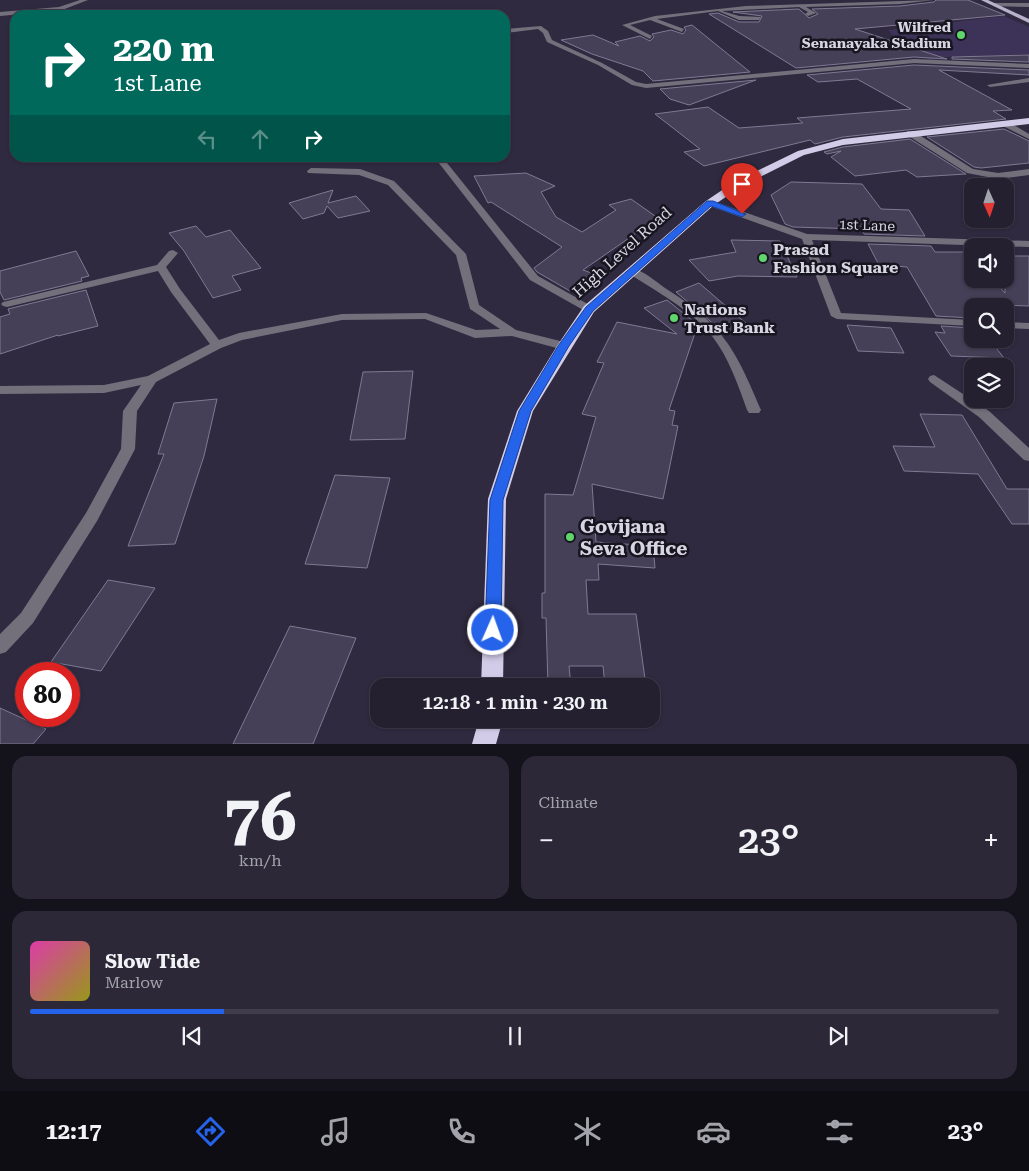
<!DOCTYPE html>
<html lang="en">
<head>
<meta charset="utf-8">
<style>
  :root { --surface:#242030; --page:#2c2838; --text:#f1f3f6; --muted:#a3a3ab; --line:#413e4c; --accent:#2563eb }
  body { margin:0; font-family:"Roboto Serif",serif; background:var(--page); color:var(--text); height:100vh; display:flex; flex-direction:column; font-size:19px; white-space:nowrap }
  * { box-sizing:border-box; margin:0 }
  p { font-size:16px; color:var(--muted) }
  .icon { flex:none; width:28px; height:28px; fill:none; stroke:currentColor; stroke-width:2; stroke-linecap:round; stroke-linejoin:round }
  .map { position:relative; height:744px; overflow:hidden }
  .panel { display:flex; flex-direction:column; gap:12px; padding:12px; background:#14121a; flex:1 }
  .panel>* { flex:none }
  .hud { position:absolute; left:10px; top:10px; width:500px; height:152px; border-radius:15px; box-shadow:0 1px 4px #0004,0 0 0 1px var(--line); background:#00695c; color:#fff; overflow:hidden }
  .needle { width:32px; rotate:177deg }
  .buttons { position:absolute; left:964px; top:178px; display:grid; gap:10px }
  .buttons a { display:grid; place-items:center; width:50px; height:50px; border-radius:10px; background:var(--surface); box-shadow:0 1px 4px #0004,0 0 0 1px var(--line); font-size:25px }
  .speed { position:absolute; left:15px; top:662px; display:flex; gap:10px; font-size:25px; font-weight:700; text-align:center }
  .speed>* { display:grid; place-content:center; width:65px; height:65px; border-radius:50%; background:var(--surface); box-shadow:0 1px 4px #0004,0 0 0 1px var(--line); line-height:1 }
  .speed .limit { border:8px solid #d22; background:#fff; color:#111 }
  .pin { position:absolute; display:grid; place-items:center; width:42px; height:42px; color:#fff; margin:-51px -21px; border-radius:50% 50% 50% 0; rotate:-45deg; box-shadow:0 0 5px #0007 }
  .pin .icon { rotate:45deg }
  .me { position:absolute; width:55px; margin:-28px; rotate:2deg; stroke-linejoin:round; filter:drop-shadow(0 0 4px #0008) }
  .turn { display:flex; align-items:center; gap:18px; height:105px; padding:0 20px; font-size:22px }
  .turn .icon { width:65px; height:65px; stroke-width:2.5 }
  .turn b { display:block; font-size:35px; line-height:42px }
  .lanes { display:flex; align-items:center; height:48px; padding:0 20px; background:#0003; justify-content:center; gap:25px; direction:ltr }
  .lanes .off { opacity:.35 }
  .big { font-size:38px; font-weight:600; line-height:1.1 }
  .panel .card { flex:1; display:flex; flex-direction:column; justify-content:center; gap:8px; min-width:0; padding:0 18px; border-radius:15px; background:var(--page) }
  .panel .dial { align-items:center; gap:0 }
  .dial b { font-size:65px; line-height:1 }
  .song { display:flex; align-items:center; gap:15px }
  .cover { width:60px; height:60px; border-radius:8px; background:linear-gradient(135deg,hsl(320 70% 55%),hsl(60 70% 35%)) }
  .played { height:5px; border-radius:2px; background:linear-gradient(90deg,var(--accent) 20%,var(--line) 20%) }
  .keys { display:flex; justify-content:space-around; direction:ltr }
  .heat { display:flex; justify-content:space-between; align-items:center; font-size:28px; direction:ltr }
  .panel .tiles { flex:1; display:grid; gap:12px; grid-template-columns:1fr 1fr }
  .card:last-child { grid-column:span 2 }
  .trip { position:absolute; left:370px; top:678px; width:290px; height:50px; border-radius:15px; background:var(--surface); box-shadow:0 1px 4px #0004,0 0 0 1px var(--line); font-weight:600; line-height:50px; text-align:center }
  .menu { display:flex; height:80px; justify-content:space-around; align-items:center; background:#0e0d13; color:var(--muted) }
  .menu .icon { width:35px; height:35px }
  .menu .on { color:var(--accent) }
  .menu b { font-size:22px; color:var(--text) }
  .map>svg:first-child { display:block }
</style>
</head>
<body>
<div class="map">
<svg width="1029" height="744" viewBox="0 0 1029 744">
  <rect width="100%" height="100%" fill="#302a40"/>
  <path fill="#3d3359" d="M1004,16L1029,27V54L944,57L930,60L883,42L896,40L888,30Z"/>
  <g fill="#453f57" stroke="#7f7993">
    <path d="M936,0H968L1005,15L855,29L947,59L914,57L796,68L709,14L718,13L739,22H759L762,16L733,12L799,9L809,18L818,14L812,9L900,6L934,2Z"/>
    <path d="M692,25L750,72L653,81L643,71L592,54L561,40L593,35L619,46L615,42L640,36L650,41L654,37L652,34L671,30L683,34L686,30L684,27Z"/>
    <path d="M1029,55V62L952,59V57Z"/>
    <path d="M914,65L1029,70V75L939,70L1012,110L993,111L1006,119L843,137L815,144L810,140L704,166L684,152L700,149L655,114L708,107L739,128L803,123L797,118L911,109L857,79L818,82L807,75Z"/>
    <path d="M756,80L689,105L670,99L660,89Z"/>
    <path d="M1004,129L1029,141V163L981,168L974,167L927,137Z"/>
    <path d="M910,139L966,174L917,177L906,170L855,176L831,157L841,151L827,154L824,152L843,147Z"/>
    <path d="M526,173L555,186L541,192L556,217L582,232L616,210L609,205L631,199L658,218L583,270L594,274L570,291L537,272L534,268L562,247L491,202L488,203L474,176Z"/>
    <path d="M791,182L862,184L881,209L909,210L925,236L864,234L861,229L793,227L785,224L771,195Z"/>
    <path d="M333,190L328,203L356,196L370,211L338,218L327,206L324,213L303,219L289,203Z"/>
    <path d="M196,226L206,237L230,230L261,268L232,276L241,290L213,298L184,251L169,233Z"/>
    <path d="M731,240L780,241L797,277L738,276L709,281L689,260L736,252Z"/>
    <path d="M868,244L931,246L935,252H970L972,256V279H992L1005,293V256H1029V306L972,304V318L936,316L907,267L879,265Z"/>
    <path d="M76,251L89,276L81,278L82,281L4,300L0,292V271Z"/>
    <path d="M699,283L748,325L727,332L718,325L716,326L676,292Z"/>
    <path d="M86,290L98,326L58,336V335L0,354V317L10,314L8,309Z"/>
    <path d="M667,300L704,330L695,333L669,410L675,411L672,425L678,426L663,499L592,484L596,542L653,546L655,568L598,564L599,580H586L588,614H636L646,686H605L603,666H569L571,686H548L546,618H542V593H545V494L573,495L596,417L582,414L604,363L597,362L617,322L677,334L644,308Z"/>
    <path d="M847,325L891,328L904,353L858,351Z"/>
    <path d="M941,326L972,328V339H989L1004,358L951,356L935,332L945,333Z"/>
    <path d="M413,371L405,439L350,440L363,372Z"/>
    <path d="M217,399L204,456L175,544L128,546L164,454H158L174,403Z"/>
    <path d="M920,414L962,415L1007,489H1029V524H1012L978,474L904,471L893,446L935,447Z"/>
    <path d="M335,475L390,478L367,568L305,564Z"/>
    <path d="M108,580L155,588L101,671L51,662Z"/>
    <path d="M290,626L356,638L313,744H233Z"/>
    <path d="M0,708L46,729L33,744H0Z"/>
  </g>
  <g fill="none" stroke-linecap="round" stroke-linejoin="round">
    <g fill="#73707c" fill-rule="evenodd">
      <path d="M80,0H88L62,10L61,12L64,15H58L56,11L0,16V12L59,7Z"/>
      <path d="M934,0L900,4L806,7L816,13L808,16L805,14L808,12L799,7L722,11L739,16L761,17L759,20H739L718,11L657,19L684,29L682,32L650,20L630,25L652,36L650,39L622,25L655,16L746,6Z"/>
      <path d="M995,3H1029V7L993,6Z"/>
      <path d="M541,26L548,31L552,40L602,63L636,82L646,84L914,59L1029,64V68L914,63L646,88L632,85L598,65L547,42L543,33L538,29L505,33V29Z"/>
      <path d="M1029,78V82L990,87L987,85Z"/>
      <path d="M1001,121H1007L1029,134V139L1001,125Z"/>
      <path d="M907,131H913L973,169L998,173L1029,169V175L998,179L967,173L907,135Z"/>
      <path d="M435,158H443L538,276L593,307L595,309L593,311H585L530,280Z"/>
      <path d="M311,168L360,169L394,181L466,254L479,305L516,330L568,343L570,346L564,350L512,336L475,338L425,319L342,320L242,340L221,348L156,382L137,411L135,449L97,521L33,623L6,652L0,654V634L21,613L86,513L121,449L123,411L141,385L104,393L0,394V386L104,385L148,376L210,344L171,292L158,271L7,307L3,306L1,304L3,302L157,265L169,251L173,250L178,253L166,267L180,289L219,340L239,333L342,314L426,313L476,330L500,329L470,309L456,255L388,185L359,175L308,173L307,171Z"/>
      <path d="M710,200L807,234L1029,241V247L812,240L841,313L972,320V326L837,319L831,316L802,239L707,205L705,203Z"/>
      <path d="M632,268C644,271 655,281 665,288C723,325 735,348 761,410L759,413H749L747,410C738,385 729,358 712,336C690,309 657,292 628,273L627,271L628,269Z"/>
      <path d="M1005,322L1029,323V329L1005,328Z"/>
      <path d="M934,375L989,411L1029,448V461L1024,460L979,417L930,382L928,379L930,376Z"/>
    </g>
    <path fill="#b7b2c9" fill-rule="evenodd" d="M981,0H988L1029,19V23Z"/>
    <g fill="#d2cce8" fill-rule="evenodd">
      <path d="M1029,118V124L843,145L804,155L742,186L714,205L594,312L533,411L506,499L503,686H481L488,499L517,411L557,346L584,306L706,201L734,182L798,151L843,139Z"/>
      <path d="M479,719H503L496,744H472Z"/>
    </g>
  </g>
  <path fill="#2563eb" stroke="#184099" d="M707,201H713L746,214L742,217L711,206L593,311L569,346L531,411L503,500L501,630L499,635L493,637L487,635L485,630L490,500L519,411L558,346L586,307Z"/>
  <g fill="#5fd56b" stroke="#17151f" stroke-width="2">
    <circle cx="961" cy="35" r="5"/>
    <circle cx="763" cy="258" r="5"/>
    <circle cx="674" cy="318" r="5"/>
    <circle cx="570" cy="537" r="5"/>
  </g>
  <g text-anchor="middle" dominant-baseline="central" stroke-width="5" stroke-linejoin="round" paint-order="stroke">
    <g font-size="14" font-weight="bold" fill="#d8d5e3" stroke="#17151f" text-anchor="end">
      <text x="951" y="27">Wilfred<tspan x="951" dy="16">Senanayaka Stadium</tspan></text>
    </g>
    <g font-size="14" fill="#d8d5e3" stroke="#17151f">
      <text transform="translate(867 225) rotate(2)">1st Lane</text>
    </g>
    <g font-size="16" font-weight="bold" fill="#d8d5e3" stroke="#17151f" text-anchor="start">
      <text x="773" y="249">Prasad<tspan x="773" dy="18">Fashion Square</tspan></text>
      <text x="684" y="309">Nations<tspan x="684" dy="18">Trust Bank</tspan></text>
    </g>
    <g font-size="16" fill="#d8d5e3" stroke="#17151f">
      <text transform="translate(622 252) rotate(-42)">High Level Road</text>
    </g>
    <g font-size="19" font-weight="bold" fill="#d8d5e3" stroke="#17151f" text-anchor="start">
      <text x="580" y="526">Govijana<tspan x="580" dy="22">Seva Office</tspan></text>
    </g>
  </g>
</svg>
<div class="buttons">
<a><svg class="needle" viewBox="-14 -14 28 28"><path d="M0-13l5 13h-10z" fill="#e53935"/><path d="M0 13l5-13h-10z" fill="#a3a3ab"/></svg></a>
<a><svg class="icon" aria-label="sound" viewBox="0 0 24 24"><path d="M4 9h4l5-4v14l-5-4H4zM17 9q2 3 0 6"/></svg></a>
<a><svg class="icon" aria-label="search" viewBox="0 0 24 24"><circle cx="10" cy="10" r="6"/><path d="M15 15l6 6"/></svg></a>
<a><svg class="icon" aria-label="layers" viewBox="0 0 24 24"><path d="M12 4l9 5-9 5-9-5zM3 14l9 5 9-5"/></svg></a>
</div>
<div class="speed"><div class="limit">80</div></div>
<div class="pin" style="left:742px;top:214px;background:#d93025"><svg class="icon" aria-label="arrive" viewBox="0 0 24 24"><path d="M6 21V4h12l-3 4 3 4H6"/></svg></div>
<svg class="me" style="left:493px;top:630px" viewBox="-20 -20 40 40"><circle r="17" fill="#2563eb" stroke="#fff" stroke-width="3"/><path d="M0-11L8 9 0 5-8 9z" fill="#fff"/></svg>
<div class="trip">12:18 · 1 min · 230 m</div>
<div class="hud">
<div class="turn"><svg class="icon" aria-label="right" viewBox="0 0 24 24"><path d="M7 20v-9h11M14 6l5 5-5 5"/></svg><div><b>220 m</b>1st Lane</div></div>
<div class="lanes"><svg class="icon off" aria-label="left" viewBox="0 0 24 24"><path d="M17 20v-9H6M10 6l-5 5 5 5"/></svg><svg class="icon off" aria-label="ahead" viewBox="0 0 24 24"><path d="M12 20V5M6 11l6-6 6 6"/></svg><svg class="icon" aria-label="right" viewBox="0 0 24 24"><path d="M7 20v-9h11M14 6l5 5-5 5"/></svg></div>
</div>
</div>
<section class="panel">
<div class="tiles">
<div class="card dial"><b>76</b><p>km/h</p></div>
<div class="card"><p>Climate</p>
<div class="heat"><a>−</a><b class="big">23°</b><a>+</a></div>
</div>
<div class="card">
<div class="song"><i class="cover"></i><div><b>Slow Tide</b><p>Marlow</p></div></div>
<div class="played"></div>
<div class="keys"><svg class="icon" aria-label="previous" viewBox="0 0 24 24"><path d="M18 5L8 12l10 7zM5 5v14"/></svg><svg class="icon" aria-label="pause" viewBox="0 0 24 24"><path d="M8 5v14M16 5v14"/></svg><svg class="icon" aria-label="next" viewBox="0 0 24 24"><path d="M6 5l10 7-10 7zM19 5v14"/></svg></div>
</div>
</div>
</section>
<nav class="menu">
<b>12:17</b>
<svg class="icon on" aria-label="directions" viewBox="0 0 24 24"><path d="M12 3l9 9-9 9-9-9zM9 14v-3h6M13 9l2 2-2 2"/></svg>
<svg class="icon" aria-label="music" viewBox="0 0 24 24"><path d="M9 18V5l10-2v13"/><circle cx="6" cy="18" r="3"/><circle cx="16" cy="16" r="3"/></svg>
<svg class="icon" aria-label="phone" viewBox="0 0 24 24"><path d="M5 4h4l2 5-3 2q2 4 5 5l2-3 5 2v4C11 20 4 13 5 4z"/></svg>
<svg class="icon" aria-label="climate" viewBox="0 0 24 24"><path d="M12 3v18M4 7l16 10M4 17L20 7"/></svg>
<svg class="icon" aria-label="car" viewBox="0 0 24 24"><path d="M5 17H2v-5l4-1 3-4h7l3 4 3 1v5h-3M9 17h6M6 11h13"/><circle cx="7" cy="17" r="2"/><circle cx="17" cy="17" r="2"/></svg>
<svg class="icon" aria-label="filters" viewBox="0 0 24 24"><path d="M4 7h16M4 17h16"/><circle cx="9" cy="7" r="2"/><circle cx="15" cy="17" r="2"/></svg>
<b>23°</b>
</nav>
</body>
</html>
